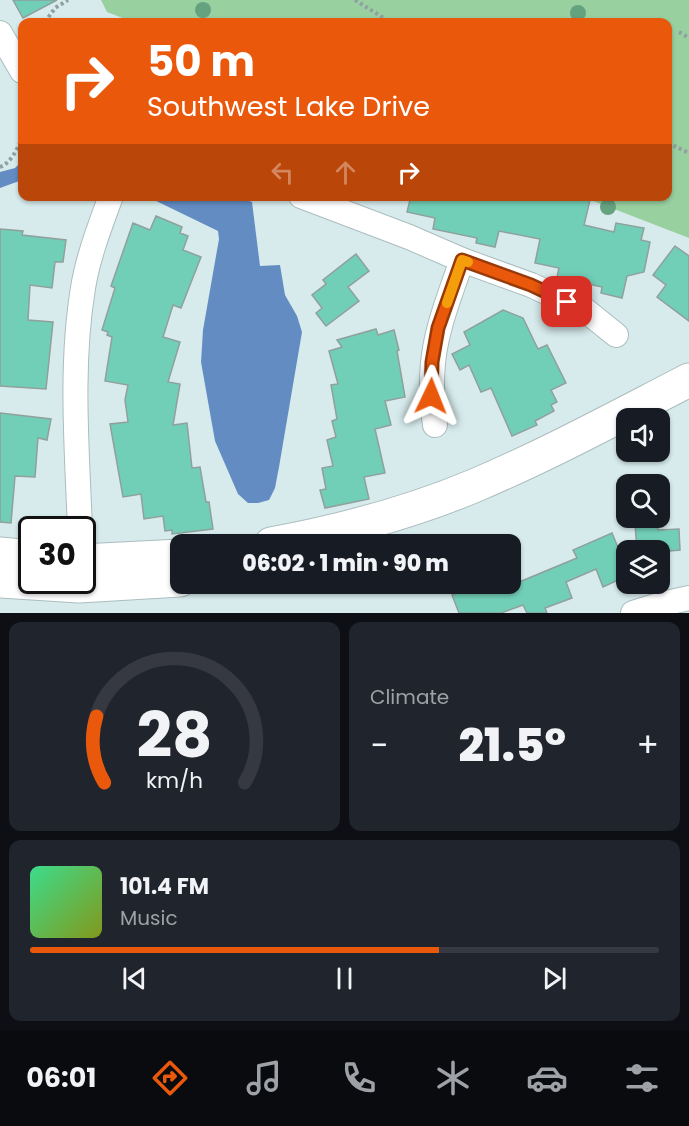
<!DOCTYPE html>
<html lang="en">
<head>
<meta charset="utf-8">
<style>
  :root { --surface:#171b24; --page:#20242c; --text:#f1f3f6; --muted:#9ea1a6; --line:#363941; --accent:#ea580c }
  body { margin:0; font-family:Poppins,sans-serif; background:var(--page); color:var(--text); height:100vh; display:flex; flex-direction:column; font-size:22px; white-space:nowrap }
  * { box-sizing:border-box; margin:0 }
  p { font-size:20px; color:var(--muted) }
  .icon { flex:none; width:33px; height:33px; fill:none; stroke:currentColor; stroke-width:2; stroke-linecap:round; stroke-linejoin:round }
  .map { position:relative; height:613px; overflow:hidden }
  .sheet { display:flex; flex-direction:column; gap:9px; padding:9px; background:#0d0f14; flex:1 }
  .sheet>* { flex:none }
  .top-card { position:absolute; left:18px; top:18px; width:654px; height:183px; border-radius:12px; box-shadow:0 2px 4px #0004; background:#ea580c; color:#fff; overflow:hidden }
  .buttons { position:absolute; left:616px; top:408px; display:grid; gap:12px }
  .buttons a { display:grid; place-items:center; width:54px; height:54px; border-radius:12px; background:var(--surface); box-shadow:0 2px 4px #0004; font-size:30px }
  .speed { position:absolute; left:18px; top:516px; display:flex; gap:12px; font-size:30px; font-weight:700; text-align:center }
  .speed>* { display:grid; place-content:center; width:78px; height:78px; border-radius:50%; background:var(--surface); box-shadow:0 2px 4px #0004; line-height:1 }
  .speed .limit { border:3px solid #111; border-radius:9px; background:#fff; color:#111 }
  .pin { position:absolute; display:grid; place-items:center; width:51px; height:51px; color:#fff; margin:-26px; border-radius:12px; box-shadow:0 3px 9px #0006 }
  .me { position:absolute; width:66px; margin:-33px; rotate:2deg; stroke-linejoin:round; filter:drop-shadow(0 0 4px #0008) }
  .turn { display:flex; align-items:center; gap:21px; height:126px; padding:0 30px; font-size:27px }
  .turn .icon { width:78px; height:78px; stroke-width:2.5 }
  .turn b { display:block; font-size:42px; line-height:51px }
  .lanes { display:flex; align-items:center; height:57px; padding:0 30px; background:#0003; justify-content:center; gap:30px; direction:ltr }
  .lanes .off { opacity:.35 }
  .big { font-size:45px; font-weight:800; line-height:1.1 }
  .sheet .widget { flex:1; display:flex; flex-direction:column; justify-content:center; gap:9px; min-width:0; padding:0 21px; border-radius:12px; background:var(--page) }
  .sheet .dial { align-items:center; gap:0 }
  .dial svg { height:156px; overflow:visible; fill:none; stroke:var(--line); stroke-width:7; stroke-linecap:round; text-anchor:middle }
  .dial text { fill:var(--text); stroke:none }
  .song { display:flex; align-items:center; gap:18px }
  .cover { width:72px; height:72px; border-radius:9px; background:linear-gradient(135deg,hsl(150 70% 55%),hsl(70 70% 35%)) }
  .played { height:6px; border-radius:3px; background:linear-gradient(90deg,var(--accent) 65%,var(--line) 65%) }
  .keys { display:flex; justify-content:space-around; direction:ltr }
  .heat { display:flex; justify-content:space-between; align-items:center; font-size:33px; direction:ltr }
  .sheet .tiles { flex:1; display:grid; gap:9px; grid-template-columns:1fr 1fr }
  .widget:last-child { grid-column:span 2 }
  .trip { position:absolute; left:170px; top:534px; width:351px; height:60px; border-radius:12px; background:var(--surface); box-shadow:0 2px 4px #0004; font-weight:800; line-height:60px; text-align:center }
  .dock { display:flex; height:96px; justify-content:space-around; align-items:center; background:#090b0e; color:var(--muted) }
  .dock .icon { width:42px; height:42px }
  .dock .current { color:var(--accent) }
  .dock b { font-size:27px; color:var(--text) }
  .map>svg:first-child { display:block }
</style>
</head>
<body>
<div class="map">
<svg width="689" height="613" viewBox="0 0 689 613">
  <rect width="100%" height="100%" fill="#d7ebec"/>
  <path fill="#99d0a0" d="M101,0H689V238L583,197L668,196V22H133L107,12Z"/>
  <g fill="#638cc3">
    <path d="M22,161V180L0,188V172L15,168Z"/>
    <path d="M148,197H237L252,202L260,266L280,265L285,295L297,316L302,332L279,467L275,488L269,500L258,503H248L238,494L215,441L201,362L203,330L219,239L218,231Z"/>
  </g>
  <g fill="#72cfb7" stroke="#90a09b" stroke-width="1.5">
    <path d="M13,0H57L23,18Z"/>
    <path d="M411,196H591L584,225L614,232L616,223L644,228L641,240L650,242L644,272L627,276L622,298L601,293L602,287L557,277L559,268L535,263L540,239L499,231L495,247L476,243L477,238L433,229L435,218L407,212Z"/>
    <path d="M156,216L182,227L180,233L188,236L183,250L201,257L181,308L173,305L163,337L180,342L168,382L180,384L173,425L187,423L192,468L200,467L206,502H209L213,529L172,534V530L165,531L163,516L144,519L141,494L123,497L110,424L128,422L125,400L128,385L105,381L112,337L107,335L108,332L102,330L115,288L111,286L133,223L150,230Z"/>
    <path d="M0,229L23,231L22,235L66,240L63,262H55L52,288L30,285L28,320L53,322L46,389L0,386Z"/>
    <path d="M675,246L689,256V321L657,297L666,285L653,275Z"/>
    <path d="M356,254L369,271L348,287L359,301L326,326L316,313L322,308L312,295L326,284L323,280Z"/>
    <path d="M503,310L523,318L538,349L547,345L566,383L551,390L557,402L551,405L554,411L535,421L537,425L512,436L491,388L481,392L469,365L460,370L452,354L470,345L464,332Z"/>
    <path d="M376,329L378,335L394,330L399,350L397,351L405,397L385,401L391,425L375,429L385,473L364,477L369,499L325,508L320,490L326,489L322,468L333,466L327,440L336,437L332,421L337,419L331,385L338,384L329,351L342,347L337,340Z"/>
    <path d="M0,413L51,419L47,440L38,438L35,477L15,476L11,523L0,522Z"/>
    <path d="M657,522L658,530L679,529L680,550L660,552V550H637L635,524Z"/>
    <path d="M612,533L627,569V576L603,587L596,569L566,582L572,598L545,608L547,613H527L523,605L501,613H459L452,595L482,584H492L495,592L577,558L573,550Z"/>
  </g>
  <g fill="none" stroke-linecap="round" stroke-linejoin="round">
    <defs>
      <g id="street">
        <path d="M0,33L22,71"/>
        <path d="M301,196L409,237L462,260L531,285L585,310L616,335"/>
        <path d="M435,425C425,357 440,323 462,260"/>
        <path d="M80,530C77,449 70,367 83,288C88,257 100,226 111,196"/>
        <path d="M633,613L662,604L689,598"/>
      </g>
      <g id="secondary">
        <path d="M271,544C341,531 410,513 476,485C549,454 619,416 689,380"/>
        <path d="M0,554L32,557"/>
        <path d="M82,561L180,556"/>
        <path d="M0,581L79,586L180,580"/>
      </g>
    </defs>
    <use href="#street" stroke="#abbdbf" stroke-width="26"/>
    <use href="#secondary" stroke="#abbdbf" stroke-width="35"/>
    <g stroke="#909fa0" stroke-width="4" stroke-dasharray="3 3" stroke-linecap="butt">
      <path d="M355,0L390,22"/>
      <path d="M45,22L55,8L68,0"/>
      <path d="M679,32L689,38"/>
      <path d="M668,143L689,153"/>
      <path d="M0,167C11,163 17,149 22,139"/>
    </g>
    <use href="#street" stroke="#fff" stroke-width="24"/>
    <use href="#secondary" stroke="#fff" stroke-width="33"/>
  </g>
  <g fill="#65a280">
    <circle cx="203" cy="10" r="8"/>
    <circle cx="578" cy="13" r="8"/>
    <circle cx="608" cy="207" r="8"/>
  </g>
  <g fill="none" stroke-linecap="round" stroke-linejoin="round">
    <defs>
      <path id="route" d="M431,396L432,362L438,328L462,260L531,285L567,302"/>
    </defs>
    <use href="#route" stroke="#983908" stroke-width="15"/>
    <use href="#route" stroke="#ea580c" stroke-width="10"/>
    <path stroke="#f59e0b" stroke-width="10" d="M447,303L462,260L468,262"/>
  </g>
</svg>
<div class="buttons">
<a><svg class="icon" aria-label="sound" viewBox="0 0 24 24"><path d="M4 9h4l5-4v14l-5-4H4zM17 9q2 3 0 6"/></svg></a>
<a><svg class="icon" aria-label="search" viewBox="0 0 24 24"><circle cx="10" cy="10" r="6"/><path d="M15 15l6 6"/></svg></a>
<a><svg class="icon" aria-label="layers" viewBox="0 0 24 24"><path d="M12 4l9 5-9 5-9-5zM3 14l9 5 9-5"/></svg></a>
</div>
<div class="speed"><div class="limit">30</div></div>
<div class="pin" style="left:567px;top:302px;background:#d93025"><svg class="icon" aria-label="arrive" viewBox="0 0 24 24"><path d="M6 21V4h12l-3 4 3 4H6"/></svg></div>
<svg class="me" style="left:431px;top:396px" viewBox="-20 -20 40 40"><path d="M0-17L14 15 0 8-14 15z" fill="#ea580c" stroke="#fff" stroke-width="4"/></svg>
<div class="trip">06:02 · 1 min · 90 m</div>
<div class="top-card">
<div class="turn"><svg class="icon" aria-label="right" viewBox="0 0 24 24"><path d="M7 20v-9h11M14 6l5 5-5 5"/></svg><div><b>50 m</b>Southwest Lake Drive</div></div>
<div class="lanes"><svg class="icon off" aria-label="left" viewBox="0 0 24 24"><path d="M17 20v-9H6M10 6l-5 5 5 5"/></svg><svg class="icon off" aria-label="ahead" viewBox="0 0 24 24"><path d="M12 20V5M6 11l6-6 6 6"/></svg><svg class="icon" aria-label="right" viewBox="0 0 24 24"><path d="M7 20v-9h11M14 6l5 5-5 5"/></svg></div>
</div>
</div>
<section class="sheet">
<div class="tiles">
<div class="widget dial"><svg viewBox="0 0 100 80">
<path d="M14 69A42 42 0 1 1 86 69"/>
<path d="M14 69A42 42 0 0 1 10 35" stroke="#ea580c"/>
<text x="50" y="56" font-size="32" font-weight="700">28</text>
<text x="50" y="72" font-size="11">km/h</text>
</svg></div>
<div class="widget"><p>Climate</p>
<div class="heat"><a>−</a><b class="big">21.5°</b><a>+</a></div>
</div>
<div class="widget">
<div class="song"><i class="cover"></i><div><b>101.4 FM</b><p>Music</p></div></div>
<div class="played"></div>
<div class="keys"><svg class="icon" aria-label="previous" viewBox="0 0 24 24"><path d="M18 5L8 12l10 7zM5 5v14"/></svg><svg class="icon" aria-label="pause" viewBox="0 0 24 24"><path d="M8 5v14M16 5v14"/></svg><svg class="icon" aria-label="next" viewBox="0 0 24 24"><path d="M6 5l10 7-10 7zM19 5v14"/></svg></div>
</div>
</div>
</section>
<nav class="dock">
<b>06:01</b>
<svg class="icon current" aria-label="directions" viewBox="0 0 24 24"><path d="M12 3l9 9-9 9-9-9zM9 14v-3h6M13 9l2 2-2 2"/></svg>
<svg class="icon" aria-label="music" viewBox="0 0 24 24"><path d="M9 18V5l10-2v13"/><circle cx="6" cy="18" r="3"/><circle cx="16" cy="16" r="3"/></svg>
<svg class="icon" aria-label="phone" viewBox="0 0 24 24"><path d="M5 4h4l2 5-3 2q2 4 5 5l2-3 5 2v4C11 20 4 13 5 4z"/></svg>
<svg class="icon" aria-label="climate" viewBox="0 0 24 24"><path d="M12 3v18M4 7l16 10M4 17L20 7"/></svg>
<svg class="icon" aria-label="car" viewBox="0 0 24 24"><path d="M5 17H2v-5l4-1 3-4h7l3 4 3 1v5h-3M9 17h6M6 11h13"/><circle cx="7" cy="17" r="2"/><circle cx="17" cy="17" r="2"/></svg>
<svg class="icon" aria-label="filters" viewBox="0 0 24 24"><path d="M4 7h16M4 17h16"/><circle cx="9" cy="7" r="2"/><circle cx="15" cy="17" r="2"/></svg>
</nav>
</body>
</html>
